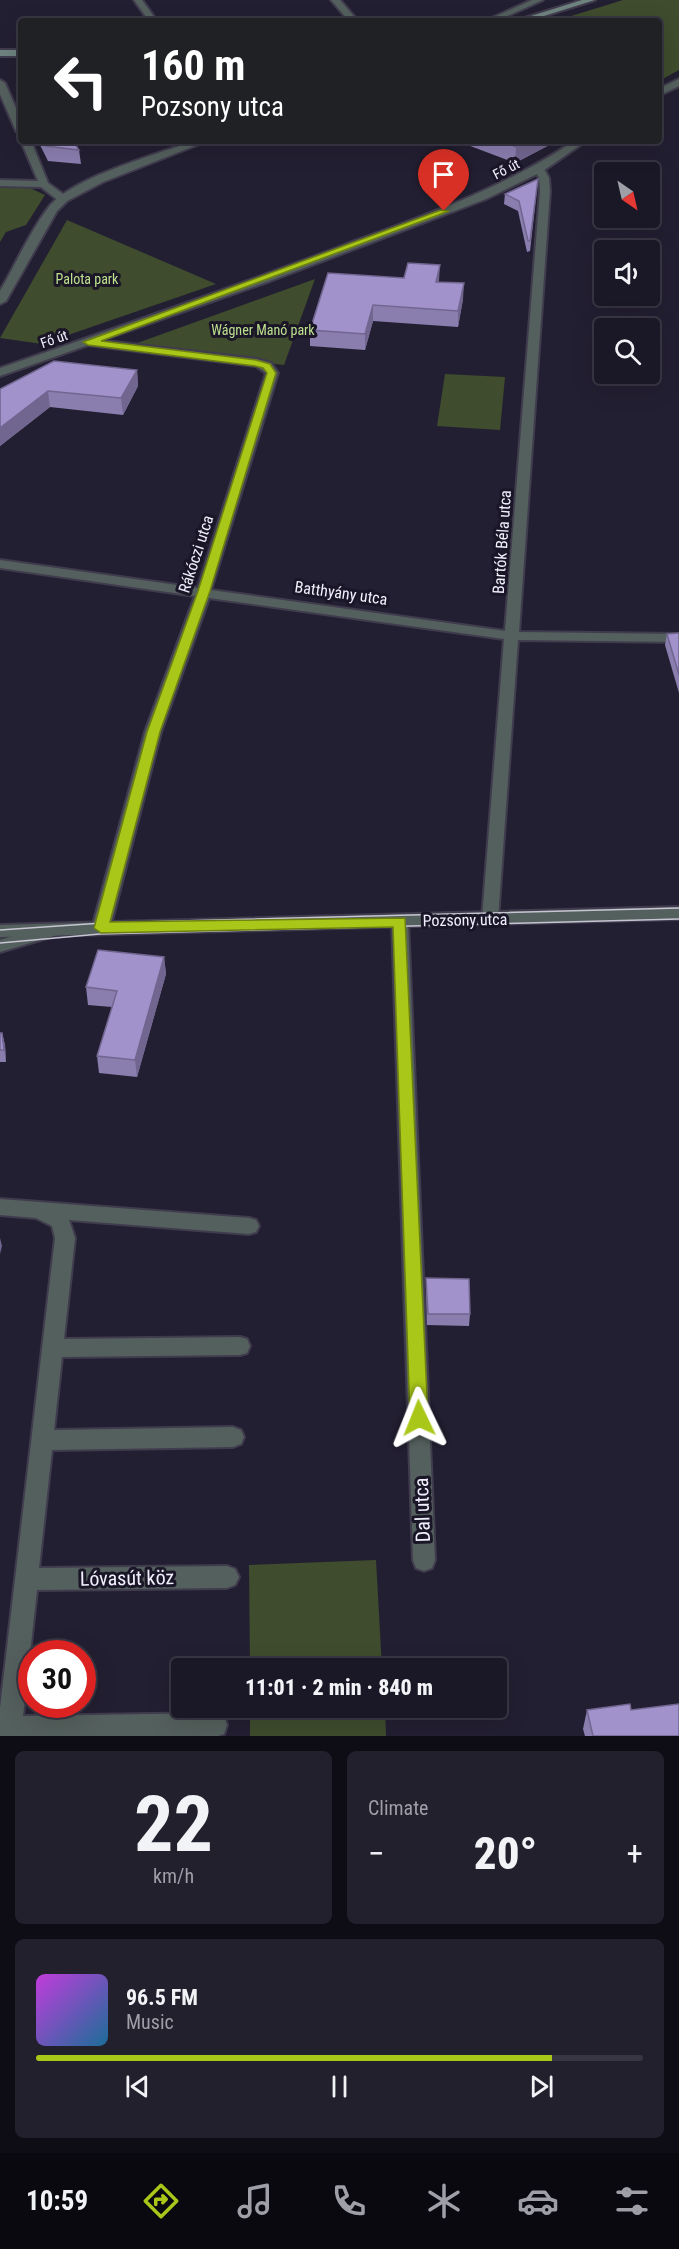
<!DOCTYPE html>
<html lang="en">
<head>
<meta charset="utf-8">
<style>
  :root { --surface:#1a1726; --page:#23202e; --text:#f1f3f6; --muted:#9f9fa7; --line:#383643; --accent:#a9c719 }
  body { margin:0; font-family:"Roboto Condensed",sans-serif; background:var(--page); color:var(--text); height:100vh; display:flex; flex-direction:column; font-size:22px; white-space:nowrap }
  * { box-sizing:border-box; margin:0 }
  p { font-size:20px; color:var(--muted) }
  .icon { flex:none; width:33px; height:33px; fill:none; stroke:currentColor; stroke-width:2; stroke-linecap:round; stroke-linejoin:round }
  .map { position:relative; height:1736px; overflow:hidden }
  .sheet { display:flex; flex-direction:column; gap:15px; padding:15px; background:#0e0d15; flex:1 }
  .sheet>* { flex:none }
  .guide { position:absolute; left:18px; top:18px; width:644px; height:126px; border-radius:6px; box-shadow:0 6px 24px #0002,0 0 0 2px var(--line); background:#202124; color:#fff; overflow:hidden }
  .needle { width:39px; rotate:146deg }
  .tools { position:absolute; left:594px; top:162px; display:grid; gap:12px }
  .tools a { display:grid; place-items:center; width:66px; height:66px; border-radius:6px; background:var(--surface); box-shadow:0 6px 24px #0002,0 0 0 2px var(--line); font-size:30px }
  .speed { position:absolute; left:18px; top:1640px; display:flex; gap:12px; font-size:30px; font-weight:700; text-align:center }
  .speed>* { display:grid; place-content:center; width:78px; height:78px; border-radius:50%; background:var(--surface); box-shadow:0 6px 24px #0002,0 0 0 2px var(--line); line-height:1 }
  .speed .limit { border:9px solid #d22; background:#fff; color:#111 }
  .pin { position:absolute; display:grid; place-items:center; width:51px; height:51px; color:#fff; margin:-62px -26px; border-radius:50% 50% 50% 0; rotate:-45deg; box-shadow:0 0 6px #0007 }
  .pin .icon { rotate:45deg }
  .me { position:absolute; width:66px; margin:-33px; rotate:358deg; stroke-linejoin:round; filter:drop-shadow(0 0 4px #0008) }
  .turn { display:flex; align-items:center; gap:21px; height:126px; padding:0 24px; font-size:27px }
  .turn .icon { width:78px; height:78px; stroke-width:2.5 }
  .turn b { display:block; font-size:42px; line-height:51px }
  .big { font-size:45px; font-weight:800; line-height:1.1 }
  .sheet .widget { flex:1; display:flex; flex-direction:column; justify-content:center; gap:9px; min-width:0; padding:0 21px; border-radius:9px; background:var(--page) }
  .sheet .dial { align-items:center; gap:0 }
  .dial b { font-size:78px; line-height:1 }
  .song { display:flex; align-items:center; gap:18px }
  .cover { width:72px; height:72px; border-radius:9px; background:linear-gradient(135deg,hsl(290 70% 55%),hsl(200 70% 35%)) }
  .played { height:6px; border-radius:3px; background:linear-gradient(90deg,var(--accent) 85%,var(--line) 85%) }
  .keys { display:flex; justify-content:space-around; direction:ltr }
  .heat { display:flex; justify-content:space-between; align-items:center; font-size:33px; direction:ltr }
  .sheet .tiles { flex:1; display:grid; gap:15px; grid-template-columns:1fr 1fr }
  .widget:last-child { grid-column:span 2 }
  .trip { position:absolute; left:171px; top:1658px; width:336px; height:60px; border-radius:6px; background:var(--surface); box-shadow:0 6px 24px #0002,0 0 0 2px var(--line); font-weight:800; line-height:60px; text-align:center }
  .tabs { display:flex; height:96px; justify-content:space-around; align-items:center; background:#0a090f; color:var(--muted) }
  .tabs .icon { width:42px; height:42px }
  .tabs .current { color:var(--accent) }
  .tabs b { font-size:27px; color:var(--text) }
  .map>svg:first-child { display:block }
</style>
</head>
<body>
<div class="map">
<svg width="679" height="1736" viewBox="0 0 679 1736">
  <rect width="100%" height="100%" fill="#231f32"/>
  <g fill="#3f4c2d">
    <path d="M623,0H679V70L659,81L658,21H555Z"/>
    <path d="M0,188H30L45,195L26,225L6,232L0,242Z"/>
    <path d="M67,220L216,284L42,344L0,338Z"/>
    <path d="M315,279L284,365L129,346Z"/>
    <path d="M445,374L505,377L500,430L437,426Z"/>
    <path d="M376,1560L382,1668H250L249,1565Z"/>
    <path d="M250,1707H385L386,1736H250Z"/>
  </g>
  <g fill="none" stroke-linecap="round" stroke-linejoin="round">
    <defs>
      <g id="minor">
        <path d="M134,0H142L157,21H149Z"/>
        <path d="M331,0H340L358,21H349Z"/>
        <path d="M0,80L5,83L21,120V134L16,131L0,94Z"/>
        <path d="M21,141H31L48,183L67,197V201H59L41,187L0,186V180L38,181Z"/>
        <path d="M539,166L543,167L549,178L550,191L519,632L679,634V642L518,640L498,919L490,925L482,919L504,639L209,598L161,732L110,928L101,934L95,932L92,928L145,732L195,596L0,568V560L198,588L266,373L256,366L88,345L82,342L88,339L257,359L271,363L278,373L211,590L505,631L540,191L539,178L534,169Z"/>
        <path d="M400,915L408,921L435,1560L432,1568L424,1571L416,1568L413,1560L392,921Z"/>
        <path d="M51,925L57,927L60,931L57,935L0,952V940Z"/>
        <path d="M0,1199L249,1218L256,1220L259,1226L256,1232L249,1234L69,1220L75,1238L64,1339L240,1337L247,1339L250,1346L247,1353L240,1355L62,1357L54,1430L233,1427L241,1430L244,1437L241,1444L233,1447L52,1450L39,1568L227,1566L235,1569L239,1577L235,1585L227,1588L37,1590L23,1716L215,1713L224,1716L227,1725L224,1734L218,1736H0V1708L55,1238L52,1226L36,1218L0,1215Z"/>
      </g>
      <g id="tertiary">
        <path d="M532,0H543L496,21H485Z"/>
        <path d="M679,79V86L658,96V89Z"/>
        <path d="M193,141H207L103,182L67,201L57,211L6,301L0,304V291C16,264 29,233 48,208C72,177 156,155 193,141Z"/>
        <path d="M574,141H586L543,171L486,199L270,281L0,376V368C116,328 232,288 347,244C426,215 504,188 574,141Z"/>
        <path d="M679,907V919L0,937V925Z"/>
      </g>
      <g id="secondary">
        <path d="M582,0H595L528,21H515Z"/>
        <rect x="0" y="50" width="21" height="6"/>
      </g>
    </defs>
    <use href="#minor" stroke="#403c4e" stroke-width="4"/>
    <use href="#tertiary" stroke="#403c4e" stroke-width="4"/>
    <use href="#secondary" stroke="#403c4e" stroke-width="4"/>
    <use href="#minor" fill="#54605d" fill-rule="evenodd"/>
    <use href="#tertiary" fill="#54605d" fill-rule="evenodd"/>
    <use href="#secondary" fill="#6f837f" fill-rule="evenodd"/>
    <g stroke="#c6c4d2" stroke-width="1.5">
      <path d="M0,930L102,923L679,908"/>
      <path d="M0,943L100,934L679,919"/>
    </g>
  </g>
  <g fill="#8a7eaf">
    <path d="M38,141H73L79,150L81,164L48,161Z"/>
    <path d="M465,141H557L515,163L465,144Z"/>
    <path d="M538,179L530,251L527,252L518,211L504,204L505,194Z"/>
    <path d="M328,273L439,282L463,299L458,327L373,321L365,350L310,346V330Z"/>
    <path d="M137,370L138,386L123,415L50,407L0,446V389Z"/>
    <path d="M679,633V693L665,645L667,634Z"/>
    <path d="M164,957L166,974L137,1077L99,1073L97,1056L112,1007L88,1005L86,987Z"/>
    <path d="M0,1033H2L5,1045L6,1062H0Z"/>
    <path d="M426,1278L470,1314L469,1326L427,1325L426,1290Z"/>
    <path d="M587,1710H631L679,1736H585L583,1729Z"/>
  </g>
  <g fill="#71668f">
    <path d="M527,141H557L515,163L516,147Z"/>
    <path d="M440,265L439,281L436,297V282Z"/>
    <path d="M464,283L463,299L458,327V311Z"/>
    <path d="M373,305V321L365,350V334Z"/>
    <path d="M137,370L138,386L123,415L121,398Z"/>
    <path d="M48,391L50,407L0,446V428Z"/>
    <path d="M164,957L166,974L137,1077L135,1060Z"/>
    <path d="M2,1033L5,1045L6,1062L4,1050Z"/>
    <path d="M0,1238L2,1246L0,1254Z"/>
  </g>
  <g fill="#a192cc" stroke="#71668f" stroke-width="1.5">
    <path d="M44,141H73L79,150L46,146Z"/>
    <path d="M501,141H527L516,147Z"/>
    <path d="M538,179L530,241H528L519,201L505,194Z"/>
    <path d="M408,263L440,265L436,282L464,283L458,311L373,305L365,334L310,330L328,273L404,278Z"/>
    <path d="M54,361L137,370L121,398L48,391L0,428V389Z"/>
    <path d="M679,633V675L667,634Z"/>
    <path d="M98,950L164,957L135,1060L97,1056L117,991L86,987Z"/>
    <path d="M0,1033H2L4,1050H0Z"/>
    <path d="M426,1278L469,1279L470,1314H428Z"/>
    <path d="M630,1704L631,1710L679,1704V1736H593L587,1710Z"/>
  </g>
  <path fill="#a9c719" stroke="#6e8110" stroke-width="1.5" d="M441,210L449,211L101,341L256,360L270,364L276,373L210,591L160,732L110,922L405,918L428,1418L425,1424L419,1426L412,1424L410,1418L393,927L101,933L94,928L147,732L198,591L267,373L263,368L255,366L88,345L83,342Z"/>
  <g text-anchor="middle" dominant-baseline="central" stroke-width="6" stroke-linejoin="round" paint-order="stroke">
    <g font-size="14" fill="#f1f0fd" stroke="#1a1628">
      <text transform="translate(506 169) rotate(-27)">Fő út</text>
      <text transform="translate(54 339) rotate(-19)">Fő út</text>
    </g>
    <g font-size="14" fill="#bde08d" stroke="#1a1628">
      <text x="87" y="279">Palota park</text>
      <text x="263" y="330">Wágner Manó park</text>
    </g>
    <g font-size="16" fill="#f1f0fd" stroke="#1a1628">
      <text transform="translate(502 542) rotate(-86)">Bartók Béla utca</text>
      <text transform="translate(196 554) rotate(-72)">Rákóczi utca</text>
      <text transform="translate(341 593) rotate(8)">Batthyány utca</text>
      <text transform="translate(465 920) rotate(-1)">Pozsony utca</text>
    </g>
    <g font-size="20" fill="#f1f0fd" stroke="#1a1628">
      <text transform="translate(422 1510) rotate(-92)">Dal utca</text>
      <text transform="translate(127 1578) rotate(-1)">Lóvasút köz</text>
    </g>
  </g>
</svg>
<div class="tools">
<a><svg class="needle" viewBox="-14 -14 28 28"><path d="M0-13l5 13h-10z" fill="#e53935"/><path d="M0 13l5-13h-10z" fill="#9f9fa7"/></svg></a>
<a><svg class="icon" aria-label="sound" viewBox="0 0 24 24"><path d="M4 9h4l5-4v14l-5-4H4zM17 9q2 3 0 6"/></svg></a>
<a><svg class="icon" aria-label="search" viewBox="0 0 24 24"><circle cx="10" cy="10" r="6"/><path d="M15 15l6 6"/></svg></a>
</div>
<div class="speed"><div class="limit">30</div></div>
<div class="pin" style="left:444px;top:211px;background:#d93025"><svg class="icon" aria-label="arrive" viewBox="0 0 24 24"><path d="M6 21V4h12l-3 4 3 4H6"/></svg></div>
<svg class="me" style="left:419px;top:1418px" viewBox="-20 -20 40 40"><path d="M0-17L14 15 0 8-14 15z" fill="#a9c719" stroke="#fff" stroke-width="4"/></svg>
<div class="trip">11:01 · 2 min · 840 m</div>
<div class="guide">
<div class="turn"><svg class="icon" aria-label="left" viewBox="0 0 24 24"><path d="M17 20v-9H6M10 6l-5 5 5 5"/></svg><div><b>160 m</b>Pozsony utca</div></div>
</div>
</div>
<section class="sheet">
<div class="tiles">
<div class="widget dial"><b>22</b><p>km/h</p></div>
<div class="widget"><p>Climate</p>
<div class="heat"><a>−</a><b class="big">20°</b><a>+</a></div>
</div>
<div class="widget">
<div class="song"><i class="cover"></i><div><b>96.5 FM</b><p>Music</p></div></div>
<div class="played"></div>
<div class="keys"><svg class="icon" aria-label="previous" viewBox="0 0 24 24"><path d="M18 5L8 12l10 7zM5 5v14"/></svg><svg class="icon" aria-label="pause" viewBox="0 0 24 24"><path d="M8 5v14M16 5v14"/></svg><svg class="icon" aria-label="next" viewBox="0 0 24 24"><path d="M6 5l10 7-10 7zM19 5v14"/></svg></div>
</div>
</div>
</section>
<nav class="tabs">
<b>10:59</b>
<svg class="icon current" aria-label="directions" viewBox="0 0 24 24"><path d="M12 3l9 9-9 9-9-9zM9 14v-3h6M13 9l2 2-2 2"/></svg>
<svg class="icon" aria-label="music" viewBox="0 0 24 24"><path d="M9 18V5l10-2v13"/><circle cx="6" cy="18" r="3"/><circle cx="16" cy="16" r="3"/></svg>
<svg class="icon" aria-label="phone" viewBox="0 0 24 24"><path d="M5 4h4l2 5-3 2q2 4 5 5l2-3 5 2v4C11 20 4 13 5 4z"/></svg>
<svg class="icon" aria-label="climate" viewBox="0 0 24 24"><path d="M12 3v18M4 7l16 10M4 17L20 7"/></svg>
<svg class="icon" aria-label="car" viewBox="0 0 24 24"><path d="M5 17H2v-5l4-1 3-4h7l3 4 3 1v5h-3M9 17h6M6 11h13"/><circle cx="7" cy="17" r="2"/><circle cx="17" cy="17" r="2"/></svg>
<svg class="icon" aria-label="filters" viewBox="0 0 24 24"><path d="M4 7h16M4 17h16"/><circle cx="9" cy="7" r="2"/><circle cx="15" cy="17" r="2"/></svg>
</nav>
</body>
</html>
